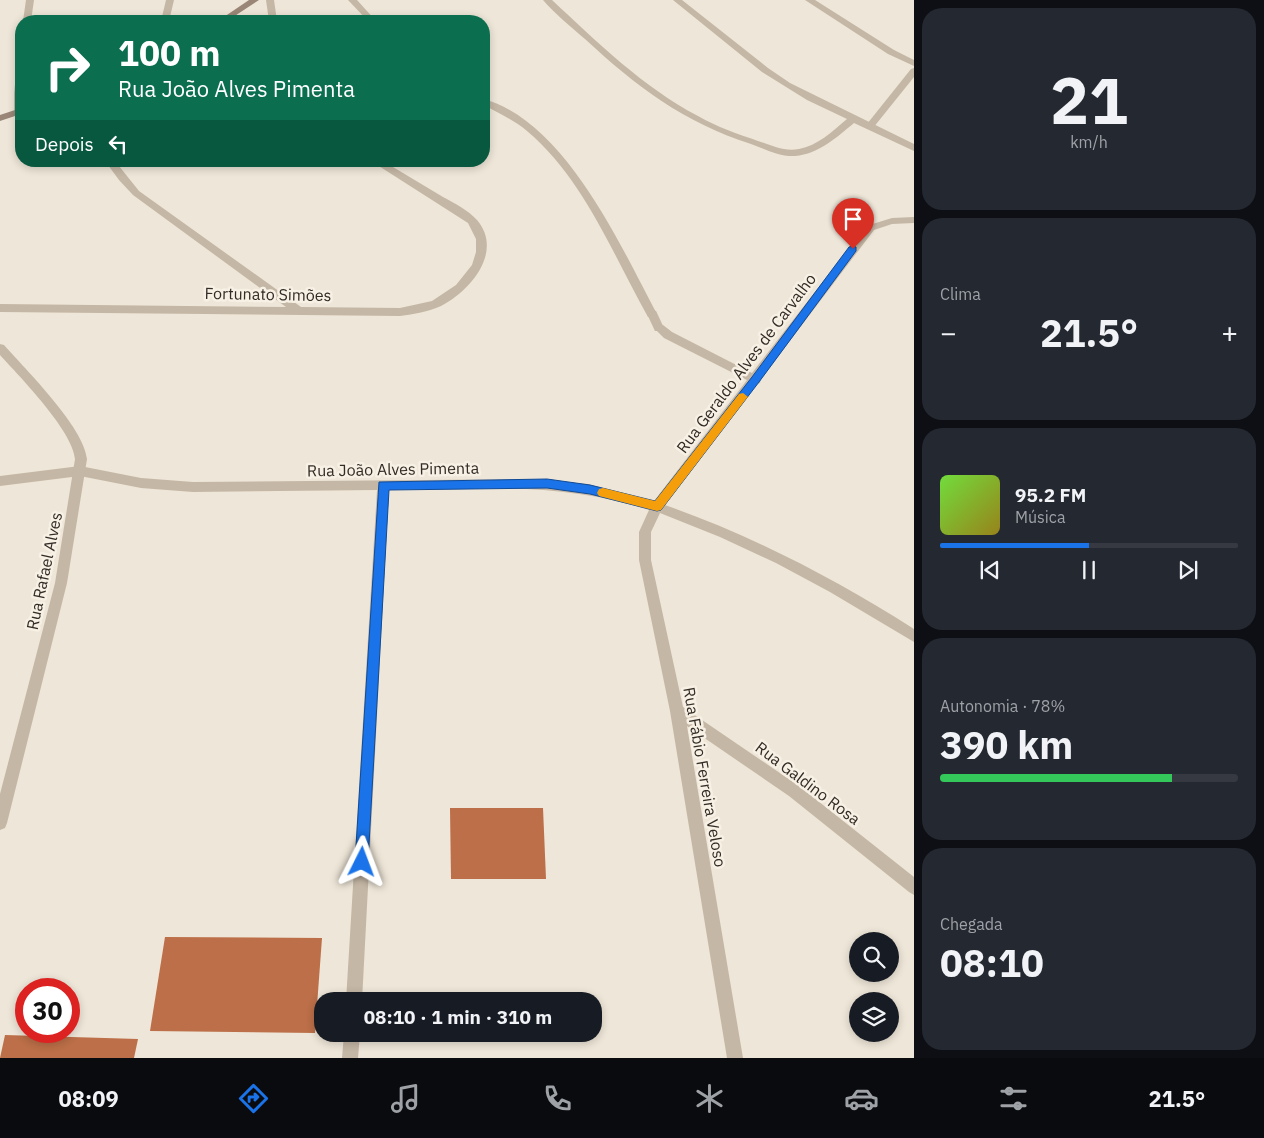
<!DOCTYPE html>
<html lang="pt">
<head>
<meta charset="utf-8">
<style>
  :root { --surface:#171b24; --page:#242831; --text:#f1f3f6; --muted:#9ea1a6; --line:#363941; --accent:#1a73e8 }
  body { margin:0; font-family:"IBM Plex Sans",sans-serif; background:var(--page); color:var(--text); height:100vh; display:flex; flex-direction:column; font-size:19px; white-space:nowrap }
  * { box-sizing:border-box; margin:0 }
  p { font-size:16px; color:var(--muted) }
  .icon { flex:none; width:28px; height:28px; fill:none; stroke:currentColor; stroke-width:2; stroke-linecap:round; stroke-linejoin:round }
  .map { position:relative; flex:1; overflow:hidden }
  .panel { display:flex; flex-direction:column; gap:8px; padding:8px; background:#0d0f14; width:350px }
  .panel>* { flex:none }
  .hud { position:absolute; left:15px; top:15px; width:475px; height:152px; border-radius:20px; box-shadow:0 2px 8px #0003; background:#0b6e4f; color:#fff; overflow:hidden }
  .controls { position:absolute; left:849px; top:932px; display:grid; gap:10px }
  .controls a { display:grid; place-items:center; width:50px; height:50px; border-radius:50%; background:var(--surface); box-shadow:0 2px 8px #0003; font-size:25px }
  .speed { position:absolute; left:15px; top:978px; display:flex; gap:10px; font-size:25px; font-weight:700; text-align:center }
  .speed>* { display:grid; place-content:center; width:65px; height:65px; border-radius:50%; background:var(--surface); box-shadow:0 2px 8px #0003; line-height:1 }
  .speed .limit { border:8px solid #d22; background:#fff; color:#111 }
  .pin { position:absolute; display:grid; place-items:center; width:42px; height:42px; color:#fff; margin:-51px -21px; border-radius:50% 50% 50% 0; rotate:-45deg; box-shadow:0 0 5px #0007 }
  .pin .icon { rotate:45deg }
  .me { position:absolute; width:55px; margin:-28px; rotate:3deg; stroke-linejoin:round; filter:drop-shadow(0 0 4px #0008) }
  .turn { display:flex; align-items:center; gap:18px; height:105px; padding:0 20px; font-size:22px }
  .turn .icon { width:65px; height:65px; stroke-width:2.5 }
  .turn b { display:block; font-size:35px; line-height:42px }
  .then { display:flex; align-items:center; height:48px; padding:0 20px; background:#0003; gap:10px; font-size:19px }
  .big { font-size:38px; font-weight:800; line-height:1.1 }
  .panel .widget { flex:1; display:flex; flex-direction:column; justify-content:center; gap:8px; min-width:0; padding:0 18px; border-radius:20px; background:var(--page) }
  .panel .dial { align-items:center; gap:0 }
  .dial b { font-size:65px; line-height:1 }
  .song { display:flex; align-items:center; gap:15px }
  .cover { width:60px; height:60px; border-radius:8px; background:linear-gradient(135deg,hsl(100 70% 55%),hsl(50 70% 35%)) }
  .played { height:5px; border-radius:2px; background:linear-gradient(90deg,var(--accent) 50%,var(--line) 50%) }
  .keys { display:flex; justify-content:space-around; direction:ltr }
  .heat { display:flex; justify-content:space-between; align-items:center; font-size:28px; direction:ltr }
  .charge { height:8px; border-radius:4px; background:linear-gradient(90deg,#34c759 78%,var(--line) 0) }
  .trip { position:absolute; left:314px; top:992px; width:288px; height:50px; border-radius:20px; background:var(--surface); box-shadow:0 2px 8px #0003; font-weight:800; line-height:50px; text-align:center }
  .tab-bar { display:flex; height:80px; justify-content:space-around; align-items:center; background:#090b0e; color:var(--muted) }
  .tab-bar .icon { width:35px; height:35px }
  .tab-bar .active { color:var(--accent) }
  .tab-bar b { font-size:22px; color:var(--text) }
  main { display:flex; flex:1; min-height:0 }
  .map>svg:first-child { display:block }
</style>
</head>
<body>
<main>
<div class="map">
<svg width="914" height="1058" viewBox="0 0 914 1058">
  <rect width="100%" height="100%" fill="#eee6d8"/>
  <g fill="#bc6f48">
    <path d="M450,808H543L546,879H451Z"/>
    <path d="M165,937L322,938L315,1033L150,1031Z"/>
    <path d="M5,1035L138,1039L134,1058H0Z"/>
  </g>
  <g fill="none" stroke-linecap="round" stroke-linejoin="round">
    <g fill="#c5b7a5" fill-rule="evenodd">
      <path d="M914,68V77L873,128H867V124L911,69Z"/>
      <path d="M652,310L656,311L664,328L663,331H655L647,314Z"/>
    </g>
    <g fill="#c5b7a5" fill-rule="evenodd">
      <path d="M26,0H34L31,21H23Z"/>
      <path d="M166,0H174L169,21H161Z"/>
      <path d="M266,0H274L277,21H269Z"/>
      <path d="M348,0H357L376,21H368Z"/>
      <path d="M543,0H552C597,42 643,87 698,116C717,127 738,134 758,141C771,145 784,152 799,149C817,146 833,131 847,119L807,100L762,72L673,0H682L768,68L790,83L914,144V151L854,123C837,137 819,154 795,156C780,157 765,149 751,144C683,122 637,87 585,39C571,27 555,14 543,0Z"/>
      <path d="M805,0H815L894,50L914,60V66L888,54Z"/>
      <path d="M21,64V114L19,115L14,112V93L17,67Z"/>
      <path d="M484,99C566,123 620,245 657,314L656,317H648C612,253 584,179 527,131C514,120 498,113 484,105Z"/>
      <path d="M105,161H115L139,191L301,307L400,308L432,301L456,285L472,265L476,252V239L468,223L371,161H383C403,173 423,185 443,197C454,203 468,210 477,220C504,252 470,291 441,306C428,312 414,314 400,316L0,312V304L286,307L133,195L119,180Z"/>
      <path d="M914,217V223L892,224L874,230L761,379L760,383L757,384L665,505C753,536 835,579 914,629V642L830,592L776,563L720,537L660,513L651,532V560L683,707L799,786L914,877V895L909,892L789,796L687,726L743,1058H727L670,711L639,560V532L649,510C565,482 476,488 389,489L362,1001H346L377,490L193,492L141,488L80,476L0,486V476L80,466L141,478L193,482L532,479L588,484L654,501L747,380L664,338L654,328L655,325H663L672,332L752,373L866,226L892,218Z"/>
      <path d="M344,1034H360L358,1058H342Z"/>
    </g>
    <path fill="#c5b7a5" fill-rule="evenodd" d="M0,344L4,345C26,370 84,427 87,459L67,583L7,823L5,828L0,830V794L55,583L75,459C73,431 20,377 0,355Z"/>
    <g fill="#998677" fill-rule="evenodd">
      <path d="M249,0H259L227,21H218Z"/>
      <path d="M21,108V114L0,121V115Z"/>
    </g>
  </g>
  <path fill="#1a73e8" stroke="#114b97" d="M853,246L856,247V251L759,382L661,510L657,511L590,494L547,488L389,490L368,862L366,867L362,869L357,867L355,862L379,482L547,479L590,485L655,501L752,377L849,247Z"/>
  <path fill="#f59e0b" d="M743,393L748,397L746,399L661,510L657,511L599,496L597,493L599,489L603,488L655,501L739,394Z"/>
  <g text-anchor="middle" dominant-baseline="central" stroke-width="5" stroke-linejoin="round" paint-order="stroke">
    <g font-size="16" fill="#322b26" stroke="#f7f0e4">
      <text transform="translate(268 294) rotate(1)">Fortunato Simões</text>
      <text transform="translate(746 363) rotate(-53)">Rua Geraldo Alves de Carvalho</text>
      <text transform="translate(393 469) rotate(-1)">Rua João Alves Pimenta</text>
      <text transform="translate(44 571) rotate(-78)">Rua Rafael Alves</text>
      <text transform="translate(705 777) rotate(80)">Rua Fábio Ferreira Veloso</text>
      <text transform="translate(808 783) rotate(37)">Rua Galdino Rosa</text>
    </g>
  </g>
</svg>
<div class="controls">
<a><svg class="icon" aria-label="search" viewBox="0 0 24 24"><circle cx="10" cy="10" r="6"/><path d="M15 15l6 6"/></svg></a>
<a><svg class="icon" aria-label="layers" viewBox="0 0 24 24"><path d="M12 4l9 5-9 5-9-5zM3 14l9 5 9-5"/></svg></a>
</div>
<div class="speed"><div class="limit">30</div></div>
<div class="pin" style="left:853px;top:249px;background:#d93025"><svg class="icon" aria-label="arrive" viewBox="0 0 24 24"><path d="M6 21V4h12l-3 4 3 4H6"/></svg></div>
<svg class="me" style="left:362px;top:862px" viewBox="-20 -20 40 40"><path d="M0-17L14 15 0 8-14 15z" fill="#1a73e8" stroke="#fff" stroke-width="4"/></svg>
<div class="trip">08:10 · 1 min · 310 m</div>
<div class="hud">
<div class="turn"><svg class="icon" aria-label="right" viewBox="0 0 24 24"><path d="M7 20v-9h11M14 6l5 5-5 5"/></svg><div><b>100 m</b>Rua João Alves Pimenta</div></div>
<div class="then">Depois<svg class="icon" aria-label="left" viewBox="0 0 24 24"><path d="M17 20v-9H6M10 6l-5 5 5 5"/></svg></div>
</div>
</div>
<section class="panel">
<div class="widget dial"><b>21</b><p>km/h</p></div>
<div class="widget"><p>Clima</p>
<div class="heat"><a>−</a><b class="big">21.5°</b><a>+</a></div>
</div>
<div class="widget">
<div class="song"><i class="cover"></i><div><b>95.2 FM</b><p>Música</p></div></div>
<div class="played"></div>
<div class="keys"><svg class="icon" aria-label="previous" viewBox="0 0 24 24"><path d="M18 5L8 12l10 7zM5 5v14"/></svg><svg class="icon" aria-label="pause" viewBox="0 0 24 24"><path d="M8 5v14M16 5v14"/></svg><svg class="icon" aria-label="next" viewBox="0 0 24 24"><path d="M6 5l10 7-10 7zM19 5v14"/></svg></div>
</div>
<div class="widget"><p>Autonomia · 78%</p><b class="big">390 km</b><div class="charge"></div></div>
<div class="widget"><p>Chegada</p><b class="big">08:10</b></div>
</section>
</main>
<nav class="tab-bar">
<b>08:09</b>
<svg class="icon active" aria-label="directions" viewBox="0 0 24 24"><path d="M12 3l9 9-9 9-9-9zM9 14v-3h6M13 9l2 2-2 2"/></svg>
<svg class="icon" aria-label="music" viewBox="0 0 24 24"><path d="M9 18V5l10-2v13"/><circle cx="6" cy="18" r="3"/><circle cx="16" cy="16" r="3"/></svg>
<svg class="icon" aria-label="phone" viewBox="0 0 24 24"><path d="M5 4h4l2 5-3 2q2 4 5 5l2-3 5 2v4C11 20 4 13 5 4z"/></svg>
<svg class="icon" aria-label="climate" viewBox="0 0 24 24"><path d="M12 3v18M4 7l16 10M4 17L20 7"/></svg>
<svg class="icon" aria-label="car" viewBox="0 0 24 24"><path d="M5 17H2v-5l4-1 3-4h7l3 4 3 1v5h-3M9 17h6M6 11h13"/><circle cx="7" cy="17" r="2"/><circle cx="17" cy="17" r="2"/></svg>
<svg class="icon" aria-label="filters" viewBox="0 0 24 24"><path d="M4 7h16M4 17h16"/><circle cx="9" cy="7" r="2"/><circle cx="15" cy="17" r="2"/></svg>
<b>21.5°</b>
</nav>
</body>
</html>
